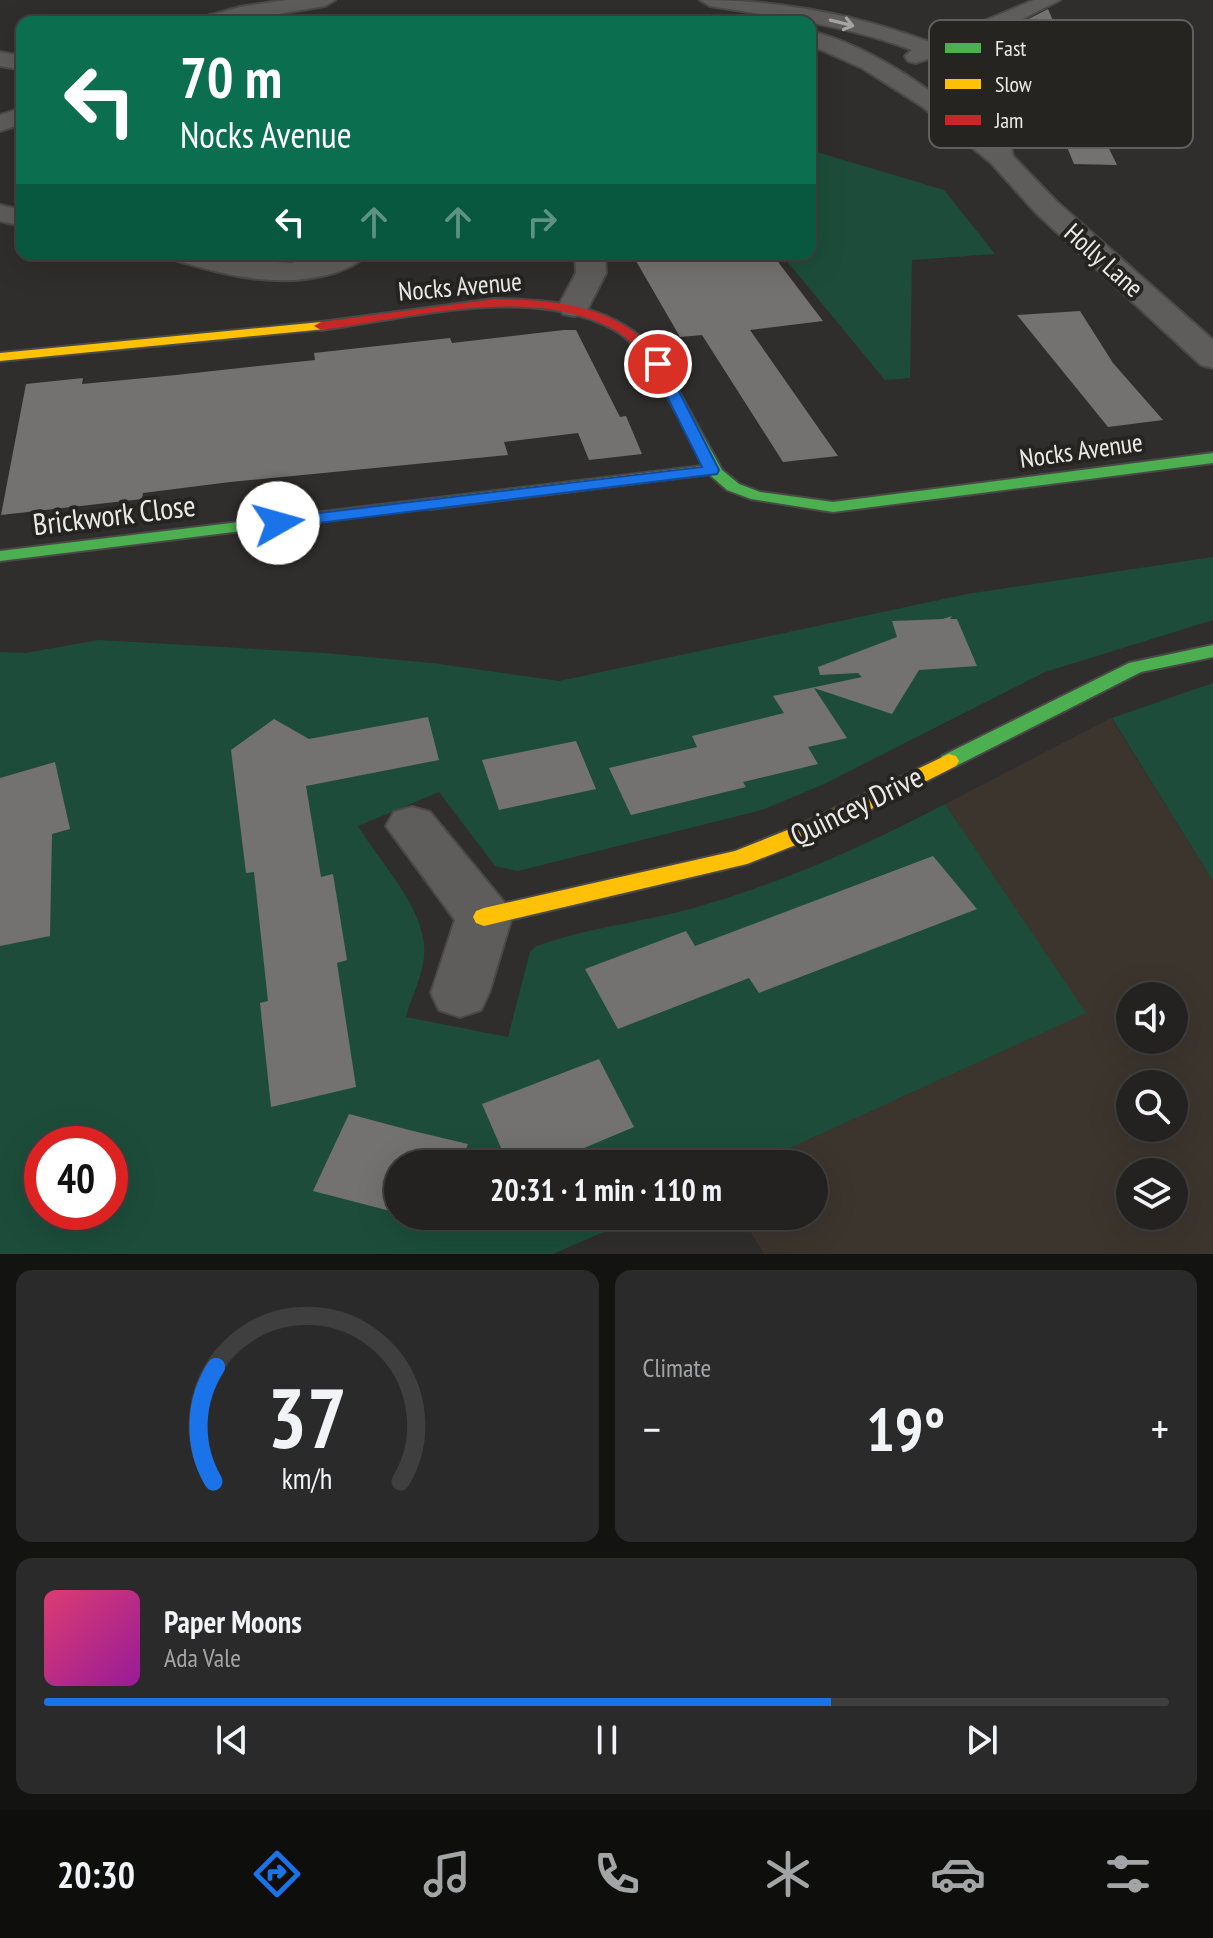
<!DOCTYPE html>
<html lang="en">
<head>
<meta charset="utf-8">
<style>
  :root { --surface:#232221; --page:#2b2a2a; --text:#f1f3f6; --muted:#a3a4a5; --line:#403f3f; --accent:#1a73e8 }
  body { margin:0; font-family:"PT Sans Narrow",sans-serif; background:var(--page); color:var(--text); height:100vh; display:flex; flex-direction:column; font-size:30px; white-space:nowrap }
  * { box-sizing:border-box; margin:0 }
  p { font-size:26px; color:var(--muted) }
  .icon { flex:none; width:44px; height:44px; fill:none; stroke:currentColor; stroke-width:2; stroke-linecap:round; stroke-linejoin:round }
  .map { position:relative; height:1254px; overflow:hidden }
  .panel { display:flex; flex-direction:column; gap:16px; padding:16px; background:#131312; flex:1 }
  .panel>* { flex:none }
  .banner { position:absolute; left:16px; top:16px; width:800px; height:244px; border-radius:16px; box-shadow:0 8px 32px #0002,0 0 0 2px var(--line); background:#0b6e4f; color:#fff; overflow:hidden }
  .tools { position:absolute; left:1116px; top:982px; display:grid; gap:16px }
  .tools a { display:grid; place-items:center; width:72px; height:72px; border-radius:50%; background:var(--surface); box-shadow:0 8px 32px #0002,0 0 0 2px var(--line); font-size:40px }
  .speed { position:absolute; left:24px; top:1126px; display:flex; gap:16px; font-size:40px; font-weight:700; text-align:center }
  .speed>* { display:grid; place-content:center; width:104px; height:104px; border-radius:50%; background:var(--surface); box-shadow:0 8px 32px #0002,0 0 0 2px var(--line); line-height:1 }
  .speed .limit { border:12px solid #d22; background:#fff; color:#111 }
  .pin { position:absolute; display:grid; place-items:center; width:68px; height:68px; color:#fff; margin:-34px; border:4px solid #fff; border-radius:50%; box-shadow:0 2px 8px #0007 }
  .me { position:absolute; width:88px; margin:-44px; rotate:83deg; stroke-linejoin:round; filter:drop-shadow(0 0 6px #0008) }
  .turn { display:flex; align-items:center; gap:28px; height:168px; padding:0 32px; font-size:36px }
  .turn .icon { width:104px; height:104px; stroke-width:2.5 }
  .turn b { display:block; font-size:56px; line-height:68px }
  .lanes { display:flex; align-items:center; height:76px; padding:0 32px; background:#0003; justify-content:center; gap:40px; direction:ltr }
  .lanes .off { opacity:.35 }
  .big { font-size:60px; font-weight:700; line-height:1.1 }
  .panel .tile { flex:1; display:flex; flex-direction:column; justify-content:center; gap:12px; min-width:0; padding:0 28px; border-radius:16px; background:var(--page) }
  .panel .dial { align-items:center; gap:0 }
  .dial svg { height:208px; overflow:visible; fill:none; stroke:var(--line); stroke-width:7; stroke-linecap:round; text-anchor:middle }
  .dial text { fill:var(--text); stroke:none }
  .song { display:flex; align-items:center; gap:24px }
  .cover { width:96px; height:96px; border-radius:12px; background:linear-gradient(135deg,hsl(340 70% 55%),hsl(300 70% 35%)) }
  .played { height:8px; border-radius:4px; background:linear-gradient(90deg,var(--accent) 70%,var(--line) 70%) }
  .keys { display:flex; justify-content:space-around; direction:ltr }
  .heat { display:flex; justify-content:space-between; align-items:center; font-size:44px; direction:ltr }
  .panel .tiles { flex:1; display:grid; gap:16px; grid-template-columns:1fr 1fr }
  .tile:last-child { grid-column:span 2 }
  .trip { position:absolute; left:384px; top:1150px; width:444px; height:80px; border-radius:40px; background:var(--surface); box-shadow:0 8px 32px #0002,0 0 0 2px var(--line); font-weight:700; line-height:80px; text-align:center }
  .tab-bar { display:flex; height:128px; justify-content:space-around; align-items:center; background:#0e0e0d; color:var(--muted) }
  .tab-bar .icon { width:56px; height:56px }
  .tab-bar .selected { color:var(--accent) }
  .tab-bar b { font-size:36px; color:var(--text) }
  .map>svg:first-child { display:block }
</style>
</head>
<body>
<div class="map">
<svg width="1213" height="1254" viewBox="0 0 1213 1254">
  <rect width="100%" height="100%" fill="#2f2e2c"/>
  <path fill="#3c352e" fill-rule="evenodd" d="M1111,718L1213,881V1254H764L741,1216H814V1164H755L1085,1013L945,804ZM1130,996H1174V1040H1130ZM1130,1084H1174V1128H1130ZM1130,1172H1174V1216H1130Z"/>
  <g fill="#1d4d3a" fill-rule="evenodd">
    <path d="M810,150L944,190L995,254L912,260L910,378L885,380L781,254H810Z"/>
    <path d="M1213,557V620L1045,672L824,784L762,810L518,871L495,866L439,792L358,826C380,863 429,912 424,957C422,978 411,997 406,1017L508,1037L530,952L535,947C584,928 638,923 690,909C780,884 863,847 945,804L1086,1013L755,1164H398V1216H640L553,1254H0V652L25,653L99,640L324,653L432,663L559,681L967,594ZM42,1144H110V1212H42Z"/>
    <path d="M1213,683V881L1112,718Z"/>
  </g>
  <g fill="#737270">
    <path d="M1048,9L1101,132L1117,165L1074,164L1065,142L1017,25Z"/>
    <path d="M632,254H772L823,321L750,330L838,456L783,462L702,335L680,337Z"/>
    <path d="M1080,311L1113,363L1163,420L1108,427L1017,315Z"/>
    <path d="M564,330H576L620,417L626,416L642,454L589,460L578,433L504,442L508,455L230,482L143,493L142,499L1,515L26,384L83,378L82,384L176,375L315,360L314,353L450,338L452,343Z"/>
    <path d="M952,616L950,619H957L977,666L919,670L892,714L814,688L847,738L808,747L818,764L743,782L746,787L631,815L609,768L697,747L692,736L784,713L773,696L862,677L858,673L820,675L818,667L897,637L892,621L943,619Z"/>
    <path d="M428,717L439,760L306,786L321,877L333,874L347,960L337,963L356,1087L271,1107L260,1003L268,1001L254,872L246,873L231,750L274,719L309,739Z"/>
    <path d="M576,741L596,789L499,810L482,760Z"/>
    <path d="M55,762L70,829L52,834L50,936L0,946V778Z"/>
    <path d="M933,856L977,909L759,993L749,978L618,1029L585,969L686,931L695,946Z"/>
    <path d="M599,1059L634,1127L546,1164H508L482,1104Z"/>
    <path d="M349,1114L409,1130L468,1144L460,1164H398V1213L313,1191Z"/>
  </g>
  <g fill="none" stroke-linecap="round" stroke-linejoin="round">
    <defs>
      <g id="street">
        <path d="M286,0H335L325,6L230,22H197L200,18L240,7Z"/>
        <path d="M700,0C779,0 858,15 932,43L1034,0H1060L989,36L950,51L968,61L990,81L998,93L1013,156L1056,201L1213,340V368L1201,365L1036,213L991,163L923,107L862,68L810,45V31C875,47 933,92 984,132C978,91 966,78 930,58L916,63L908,61L905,56L912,50C847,25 778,17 710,6Z"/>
        <path d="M0,52L22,56V70L0,66Z"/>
        <path d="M22,108V124L0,131V115Z"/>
        <path d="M0,205L22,210V226L0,221Z"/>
        <path d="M170,254H218L247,260L291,263L329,254H366C359,264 346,269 334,273C280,289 228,276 175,260Z"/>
        <path d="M575,254H605L606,273L585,314L574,316L563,314L558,307L576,273Z"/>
        <path d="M412,807L430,812L504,902L512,917L489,993L481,1010L460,1017L439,1010L431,993L455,920L386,826L394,812Z"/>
      </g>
      <g id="fast">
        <path d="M651,350L658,354L722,470L739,484L760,492L833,502L1213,453V463L833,512L751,499L727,490L711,476L644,354Z"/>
        <path d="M430,499L438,504L436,507L0,561V551Z"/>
        <path d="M1213,645V657L1141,672L956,766H942L939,761L942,756L1129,663Z"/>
      </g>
      <g id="slow">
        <path d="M321,322L326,323V329L0,361V353Z"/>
        <path d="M711,465L719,470L716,473L430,509L422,504L430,499Z"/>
        <path d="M949,754L956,756L959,761L956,766L816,837L747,864L484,926L476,923L473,917L476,911L484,908L735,851L800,825Z"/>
      </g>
      <path id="jam" d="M495,299C556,300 616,305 658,354L656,357H646C636,348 625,335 613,329C530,284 410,318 321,330L314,326L321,322Z"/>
    </defs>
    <use href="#street" stroke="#494947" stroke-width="4"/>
    <use href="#fast" stroke="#494947" stroke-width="4"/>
    <use href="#slow" stroke="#494947" stroke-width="4"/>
    <use href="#jam" stroke="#494947" stroke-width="4"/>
    <use href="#street" fill="#5e5d5c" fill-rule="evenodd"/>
    <use href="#fast" fill="#4caf50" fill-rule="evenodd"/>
    <use href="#slow" fill="#ffc107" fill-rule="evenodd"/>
    <use href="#jam" fill="#c62828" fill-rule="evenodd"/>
  </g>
  <defs><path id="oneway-shaft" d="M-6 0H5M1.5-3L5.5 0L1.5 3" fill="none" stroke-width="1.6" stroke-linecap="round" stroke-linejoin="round" transform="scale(2)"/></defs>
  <use stroke="#a4a4a2" href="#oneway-shaft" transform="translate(842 23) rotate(14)"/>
  <path fill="#1a73e8" stroke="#114b97" stroke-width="2" d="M658,360L665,364L719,470L717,474L278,528L270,523L278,518L702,467L651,364Z"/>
  <g text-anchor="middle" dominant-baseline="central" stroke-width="8" stroke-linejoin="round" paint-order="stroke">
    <g font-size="26" fill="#ebeae8" stroke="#262421">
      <text transform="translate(1104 260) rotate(42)">Holly Lane</text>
      <text transform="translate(460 286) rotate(-5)">Nocks Avenue</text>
      <text transform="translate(1081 450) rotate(-8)">Nocks Avenue</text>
    </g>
    <g font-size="30" fill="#ebeae8" stroke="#262421">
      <text transform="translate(114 514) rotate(-7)">Brickwork Close</text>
      <text transform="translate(856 805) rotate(-26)">Quincey Drive</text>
    </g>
  </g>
  <rect x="929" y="20" width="264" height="128" rx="12" fill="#262421" stroke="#615f5d" stroke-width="2"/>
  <rect x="945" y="43" width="36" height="10" fill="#4caf50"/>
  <rect x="945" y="79" width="36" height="10" fill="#ffc107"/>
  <rect x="945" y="115" width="36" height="10" fill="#c62828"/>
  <g font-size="22" fill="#ebeae8">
    <text x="995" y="56">Fast</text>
    <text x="995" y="92">Slow</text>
    <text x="995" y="128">Jam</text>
  </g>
</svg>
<div class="tools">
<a><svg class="icon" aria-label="sound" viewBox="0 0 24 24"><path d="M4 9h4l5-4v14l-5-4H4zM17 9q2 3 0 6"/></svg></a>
<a><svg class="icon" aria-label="search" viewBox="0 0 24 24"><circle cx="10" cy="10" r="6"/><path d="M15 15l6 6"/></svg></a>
<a><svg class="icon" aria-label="layers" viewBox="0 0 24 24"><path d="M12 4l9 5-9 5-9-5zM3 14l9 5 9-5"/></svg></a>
</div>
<div class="speed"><div class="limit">40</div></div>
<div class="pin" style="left:658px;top:364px;background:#d93025"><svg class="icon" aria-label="arrive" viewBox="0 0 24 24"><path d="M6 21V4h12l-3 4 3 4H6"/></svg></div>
<svg class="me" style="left:278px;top:523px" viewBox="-20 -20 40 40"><circle r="19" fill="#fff"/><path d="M0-13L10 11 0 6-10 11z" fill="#1a73e8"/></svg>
<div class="trip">20:31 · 1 min · 110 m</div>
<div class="banner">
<div class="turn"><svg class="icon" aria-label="left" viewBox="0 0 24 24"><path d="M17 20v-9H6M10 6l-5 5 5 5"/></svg><div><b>70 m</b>Nocks Avenue</div></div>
<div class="lanes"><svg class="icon" aria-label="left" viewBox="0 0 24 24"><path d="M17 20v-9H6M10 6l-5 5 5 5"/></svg><svg class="icon off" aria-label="ahead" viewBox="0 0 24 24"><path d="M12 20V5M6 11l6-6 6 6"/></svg><svg class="icon off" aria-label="ahead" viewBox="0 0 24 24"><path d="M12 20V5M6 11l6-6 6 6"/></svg><svg class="icon off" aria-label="right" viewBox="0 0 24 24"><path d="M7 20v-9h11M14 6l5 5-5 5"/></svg></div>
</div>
</div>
<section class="panel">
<div class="tiles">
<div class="tile dial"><svg viewBox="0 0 100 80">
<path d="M14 69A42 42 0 1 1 86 69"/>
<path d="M14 69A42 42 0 0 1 15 25" stroke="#1a73e8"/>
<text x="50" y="56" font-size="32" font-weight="700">37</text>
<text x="50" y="72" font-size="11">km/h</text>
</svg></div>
<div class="tile"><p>Climate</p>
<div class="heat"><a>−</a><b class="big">19°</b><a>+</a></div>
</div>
<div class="tile">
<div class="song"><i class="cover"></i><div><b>Paper Moons</b><p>Ada Vale</p></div></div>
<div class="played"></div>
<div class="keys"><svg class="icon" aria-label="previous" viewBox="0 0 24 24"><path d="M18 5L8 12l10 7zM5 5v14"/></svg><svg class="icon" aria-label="pause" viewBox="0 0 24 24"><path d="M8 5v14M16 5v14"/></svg><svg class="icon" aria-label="next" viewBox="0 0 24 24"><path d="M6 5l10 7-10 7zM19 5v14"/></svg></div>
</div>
</div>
</section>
<nav class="tab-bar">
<b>20:30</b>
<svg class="icon selected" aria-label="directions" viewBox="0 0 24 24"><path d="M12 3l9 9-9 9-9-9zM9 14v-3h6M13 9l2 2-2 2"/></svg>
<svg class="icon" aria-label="music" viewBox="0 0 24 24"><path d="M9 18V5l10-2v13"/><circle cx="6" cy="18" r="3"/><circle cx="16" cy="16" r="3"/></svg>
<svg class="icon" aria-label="phone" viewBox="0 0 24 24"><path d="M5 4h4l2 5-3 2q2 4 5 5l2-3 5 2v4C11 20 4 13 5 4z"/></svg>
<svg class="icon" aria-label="climate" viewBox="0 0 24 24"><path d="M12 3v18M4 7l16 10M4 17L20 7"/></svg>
<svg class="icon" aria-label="car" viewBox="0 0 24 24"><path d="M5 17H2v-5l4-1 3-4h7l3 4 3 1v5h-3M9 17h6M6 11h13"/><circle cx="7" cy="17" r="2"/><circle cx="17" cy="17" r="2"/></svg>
<svg class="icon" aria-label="filters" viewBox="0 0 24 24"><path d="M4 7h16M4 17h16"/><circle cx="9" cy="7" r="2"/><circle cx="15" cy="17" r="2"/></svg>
</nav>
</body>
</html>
